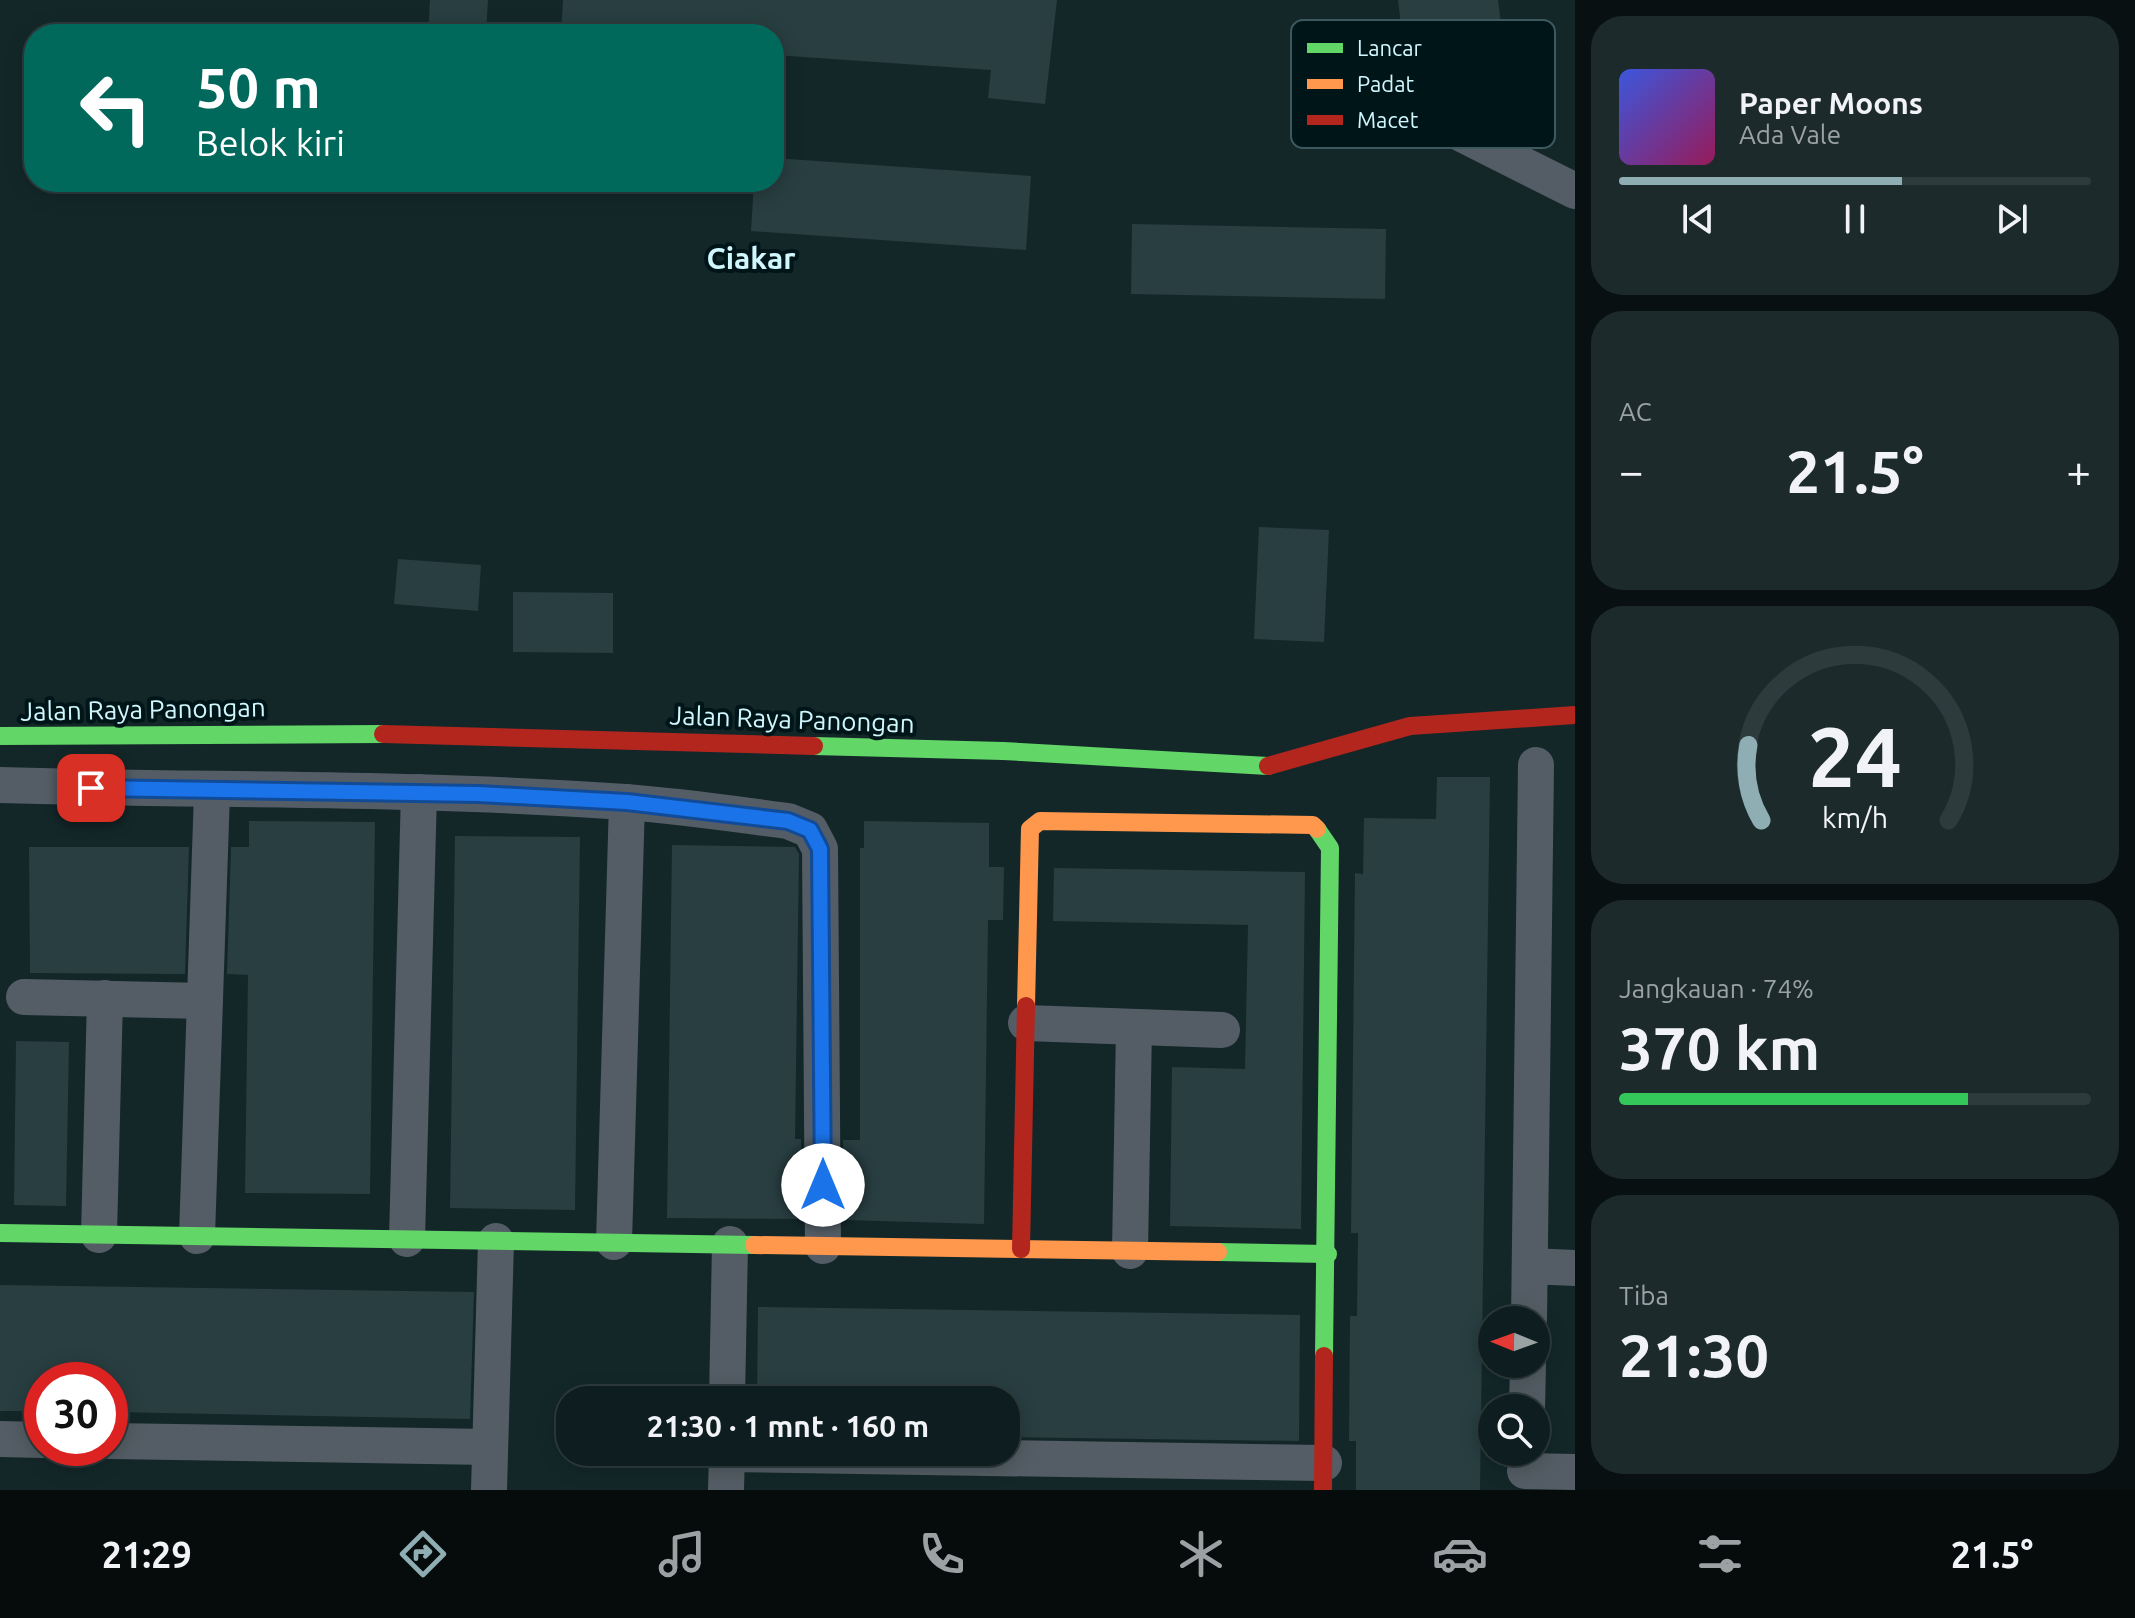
<!DOCTYPE html>
<html lang="id">
<head>
<meta charset="utf-8">
<style>
  :root { --surface:#0e1d1f; --page:#1c2a2c; --text:#f1f3f6; --muted:#9ba2a4; --line:#2e3b3d; --accent:#8eaeb3 }
  body { margin:0; font-family:Ubuntu,sans-serif; background:var(--page); color:var(--text); height:100vh; display:flex; flex-direction:column; font-size:30px; white-space:nowrap }
  * { box-sizing:border-box; margin:0 }
  p { font-size:26px; color:var(--muted) }
  .icon { flex:none; width:44px; height:44px; fill:none; stroke:currentColor; stroke-width:2; stroke-linecap:round; stroke-linejoin:round }
  .map { position:relative; flex:1; overflow:hidden }
  .panel { display:flex; flex-direction:column; gap:16px; padding:16px; background:#081011; width:560px }
  .panel>* { flex:none }
  .guide { position:absolute; left:24px; top:24px; width:760px; height:168px; border-radius:32px; box-shadow:0 4px 20px #0003,0 0 0 2px var(--line); background:#00695c; color:#fff; overflow:hidden }
  .needle { width:52px; rotate:271deg }
  .buttons { position:absolute; left:1478px; top:1306px; display:grid; gap:16px }
  .buttons a { display:grid; place-items:center; width:72px; height:72px; border-radius:50%; background:var(--surface); box-shadow:0 4px 20px #0003,0 0 0 2px var(--line); font-size:40px }
  .speed { position:absolute; left:24px; top:1362px; display:flex; gap:16px; font-size:40px; font-weight:700; text-align:center }
  .speed>* { display:grid; place-content:center; width:104px; height:104px; border-radius:50%; background:var(--surface); box-shadow:0 4px 20px #0003,0 0 0 2px var(--line); line-height:1 }
  .speed .limit { border:12px solid #d22; background:#fff; color:#111 }
  .pin { position:absolute; display:grid; place-items:center; width:68px; height:68px; color:#fff; margin:-34px; border-radius:16px; box-shadow:0 4px 12px #0006 }
  .me { position:absolute; width:88px; margin:-44px; rotate:0deg; stroke-linejoin:round; filter:drop-shadow(0 0 6px #0008) }
  .turn { display:flex; align-items:center; gap:28px; height:168px; padding:0 40px; font-size:36px }
  .turn .icon { width:104px; height:104px; stroke-width:2.5 }
  .turn b { display:block; font-size:56px; line-height:68px }
  .big { font-size:60px; font-weight:700; line-height:1.1 }
  .panel .tile { flex:1; display:flex; flex-direction:column; justify-content:center; gap:12px; min-width:0; padding:0 28px; border-radius:32px; background:var(--page) }
  .panel .dial { align-items:center; gap:0 }
  .dial svg { height:208px; overflow:visible; fill:none; stroke:var(--line); stroke-width:7; stroke-linecap:round; text-anchor:middle }
  .dial text { fill:var(--text); stroke:none }
  .song { display:flex; align-items:center; gap:24px }
  .cover { width:96px; height:96px; border-radius:12px; background:linear-gradient(135deg,hsl(230 70% 55%),hsl(330 70% 35%)) }
  .played { height:8px; border-radius:4px; background:linear-gradient(90deg,var(--accent) 60%,var(--line) 60%) }
  .keys { display:flex; justify-content:space-around; direction:ltr }
  .heat { display:flex; justify-content:space-between; align-items:center; font-size:44px; direction:ltr }
  .charge { height:12px; border-radius:6px; background:linear-gradient(90deg,#34c759 74%,var(--line) 0) }
  .trip { position:absolute; left:556px; top:1386px; width:464px; height:80px; border-radius:32px; background:var(--surface); box-shadow:0 4px 20px #0003,0 0 0 2px var(--line); font-weight:700; line-height:80px; text-align:center }
  .tab-bar { display:flex; height:128px; justify-content:space-around; align-items:center; background:#060c0c; color:var(--muted) }
  .tab-bar .icon { width:56px; height:56px }
  .tab-bar .active { color:var(--accent) }
  .tab-bar b { font-size:36px; color:var(--text) }
  main { display:flex; flex:1; min-height:0 }
  .map>svg:first-child { display:block }
</style>
</head>
<body>
<main>
<div class="map">
<svg width="1575" height="1490" viewBox="0 0 1575 1490">
  <rect width="100%" height="100%" fill="#132729"/>
  <g fill="#283e41">
    <path d="M430,0H488L486,34H428Z"/>
    <path d="M563,0H1057L1045,104L988,98L991,70L774,55V34H561Z"/>
    <path d="M1398,0H1498L1507,73L1408,85Z"/>
    <path d="M774,158L1031,176L1026,250L751,231L754,182H774Z"/>
    <path d="M1132,224L1386,229L1385,299L1131,294Z"/>
    <path d="M1259,527L1329,530L1324,642L1254,639Z"/>
    <path d="M398,559L481,565L478,611L394,604Z"/>
    <path d="M513,592L613,593V653L513,652Z"/>
    <path d="M1437,777H1490L1480,1490H1356V1441H1349L1350,1316H1357L1358,1233H1351L1355,873L1363,874L1364,818L1436,819Z"/>
    <path d="M249,821L375,822L370,1194L245,1193L248,975L227,974L231,847H249Z"/>
    <path d="M864,821L989,823V867H1004L1003,920H988L984,1224L844,1220L843,1140H860V848H864Z"/>
    <path d="M455,836L580,837L575,1210L450,1208Z"/>
    <path d="M672,845L795,847L799,854L795,1139H801L802,1219L667,1218Z"/>
    <path d="M29,847H189L185,974L30,973Z"/>
    <path d="M1054,868L1305,872L1301,1229L1170,1226L1172,1067L1245,1069L1248,925L1053,921Z"/>
    <path d="M16,1041L69,1042L66,1206L14,1205Z"/>
    <path d="M0,1285L474,1292L470,1419L110,1412V1380H42V1411H0Z"/>
    <path d="M758,1307L1300,1315L1299,1441L1006,1437V1400H757Z"/>
  </g>
  <g fill="none" stroke-linecap="round" stroke-linejoin="round">
    <g stroke="#545d65" stroke-width="36">
      <path d="M1428,117L1575,191"/>
      <path d="M0,785C208,791 417,787 625,802C680,806 734,814 788,821L810,830L820,849L823,1246"/>
      <path d="M24,997L205,1001"/>
      <path d="M1026,1023L1222,1030"/>
      <path d="M99,1235L105,998"/>
      <path d="M197,1236L212,792"/>
      <path d="M407,1239L419,792"/>
      <path d="M614,1242L627,802"/>
      <path d="M1130,1251L1134,1027"/>
      <path d="M1530,1266L1575,1268"/>
      <path d="M1529,1320L1536,765"/>
      <path d="M727,1400L730,1244"/>
      <path d="M1527,1408L1528,1364"/>
      <path d="M0,1439L42,1440"/>
      <path d="M110,1441L490,1447"/>
      <path d="M727,1454L1324,1463"/>
      <path d="M1525,1471L1575,1472"/>
      <path d="M489,1490L496,1241"/>
      <path d="M726,1490L727,1452"/>
    </g>
    <g stroke="#63d668" stroke-width="18">
      <path d="M0,736L383,734"/>
      <path d="M814,746L1003,751L1268,766"/>
      <path d="M1317,829L1330,848L1324,1356"/>
      <path d="M0,1233L754,1245"/>
      <path d="M1218,1252L1328,1254"/>
    </g>
    <g stroke="#ff974d" stroke-width="18">
      <path d="M1026,1006L1030,829L1040,821L1313,825L1317,829"/>
      <path d="M754,1245L1218,1252"/>
    </g>
    <g stroke="#b3261e" stroke-width="18">
      <path d="M383,734L814,746"/>
      <path d="M1268,766L1410,726L1575,715"/>
      <path d="M1021,1249L1026,1006"/>
      <path d="M1323,1490L1324,1356"/>
    </g>
  </g>
  <g fill="none" stroke-linecap="round" stroke-linejoin="round">
    <defs>
      <path id="route" d="M91,788L479,794L627,802L788,821L810,830L820,849L823,1185"/>
    </defs>
    <use href="#route" stroke="#114b97" stroke-width="20"/>
    <use href="#route" stroke="#1a73e8" stroke-width="14"/>
  </g>
  <g text-anchor="middle" dominant-baseline="central" stroke-width="8" stroke-linejoin="round" paint-order="stroke">
    <g font-size="26" fill="#d0f7fe" stroke="#001518">
      <text transform="translate(143 709) rotate(-1)">Jalan Raya Panongan</text>
      <text transform="translate(792 719) rotate(2)">Jalan Raya Panongan</text>
    </g>
    <g font-size="30" font-weight="bold" fill="#d0f7fe" stroke="#001518">
      <text x="751" y="258">Ciakar</text>
    </g>
  </g>
  <rect x="1291" y="20" width="264" height="128" rx="12" fill="#001518" stroke="#3e595d" stroke-width="2"/>
  <rect x="1307" y="43" width="36" height="10" fill="#63d668"/>
  <rect x="1307" y="79" width="36" height="10" fill="#ff974d"/>
  <rect x="1307" y="115" width="36" height="10" fill="#b3261e"/>
  <g font-size="22" fill="#d0f7fe">
    <text x="1357" y="56">Lancar</text>
    <text x="1357" y="92">Padat</text>
    <text x="1357" y="128">Macet</text>
  </g>
</svg>
<div class="buttons">
<a><svg class="needle" viewBox="-14 -14 28 28"><path d="M0-13l5 13h-10z" fill="#e53935"/><path d="M0 13l5-13h-10z" fill="#9ba2a4"/></svg></a>
<a><svg class="icon" aria-label="search" viewBox="0 0 24 24"><circle cx="10" cy="10" r="6"/><path d="M15 15l6 6"/></svg></a>
</div>
<div class="speed"><div class="limit">30</div></div>
<div class="pin" style="left:91px;top:788px;background:#d93025"><svg class="icon" aria-label="arrive" viewBox="0 0 24 24"><path d="M6 21V4h12l-3 4 3 4H6"/></svg></div>
<svg class="me" style="left:823px;top:1185px" viewBox="-20 -20 40 40"><circle r="19" fill="#fff"/><path d="M0-13L10 11 0 6-10 11z" fill="#1a73e8"/></svg>
<div class="trip">21:30 · 1 mnt · 160 m</div>
<div class="guide">
<div class="turn"><svg class="icon" aria-label="left" viewBox="0 0 24 24"><path d="M17 20v-9H6M10 6l-5 5 5 5"/></svg><div><b>50 m</b>Belok kiri</div></div>
</div>
</div>
<section class="panel">
<div class="tile">
<div class="song"><i class="cover"></i><div><b>Paper Moons</b><p>Ada Vale</p></div></div>
<div class="played"></div>
<div class="keys"><svg class="icon" aria-label="previous" viewBox="0 0 24 24"><path d="M18 5L8 12l10 7zM5 5v14"/></svg><svg class="icon" aria-label="pause" viewBox="0 0 24 24"><path d="M8 5v14M16 5v14"/></svg><svg class="icon" aria-label="next" viewBox="0 0 24 24"><path d="M6 5l10 7-10 7zM19 5v14"/></svg></div>
</div>
<div class="tile"><p>AC</p>
<div class="heat"><a>−</a><b class="big">21.5°</b><a>+</a></div>
</div>
<div class="tile dial"><svg viewBox="0 0 100 80">
<path d="M14 69A42 42 0 1 1 86 69"/>
<path d="M14 69A42 42 0 0 1 9 40" stroke="#8eaeb3"/>
<text x="50" y="56" font-size="32" font-weight="700">24</text>
<text x="50" y="72" font-size="11">km/h</text>
</svg></div>
<div class="tile"><p>Jangkauan · 74%</p><b class="big">370 km</b><div class="charge"></div></div>
<div class="tile"><p>Tiba</p><b class="big">21:30</b></div>
</section>
</main>
<nav class="tab-bar">
<b>21:29</b>
<svg class="icon active" aria-label="directions" viewBox="0 0 24 24"><path d="M12 3l9 9-9 9-9-9zM9 14v-3h6M13 9l2 2-2 2"/></svg>
<svg class="icon" aria-label="music" viewBox="0 0 24 24"><path d="M9 18V5l10-2v13"/><circle cx="6" cy="18" r="3"/><circle cx="16" cy="16" r="3"/></svg>
<svg class="icon" aria-label="phone" viewBox="0 0 24 24"><path d="M5 4h4l2 5-3 2q2 4 5 5l2-3 5 2v4C11 20 4 13 5 4z"/></svg>
<svg class="icon" aria-label="climate" viewBox="0 0 24 24"><path d="M12 3v18M4 7l16 10M4 17L20 7"/></svg>
<svg class="icon" aria-label="car" viewBox="0 0 24 24"><path d="M5 17H2v-5l4-1 3-4h7l3 4 3 1v5h-3M9 17h6M6 11h13"/><circle cx="7" cy="17" r="2"/><circle cx="17" cy="17" r="2"/></svg>
<svg class="icon" aria-label="filters" viewBox="0 0 24 24"><path d="M4 7h16M4 17h16"/><circle cx="9" cy="7" r="2"/><circle cx="15" cy="17" r="2"/></svg>
<b>21.5°</b>
</nav>
</body>
</html>
